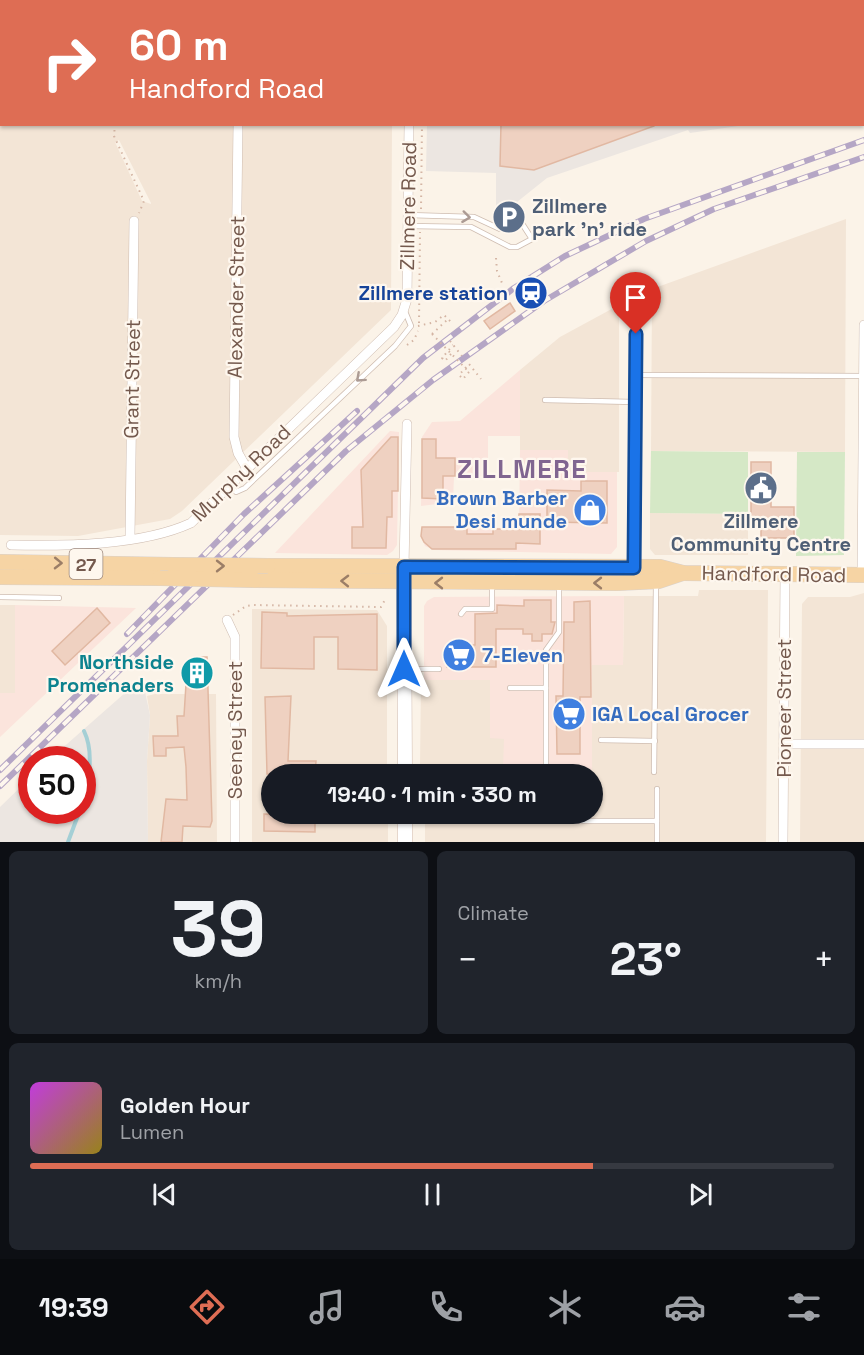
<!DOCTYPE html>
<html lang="en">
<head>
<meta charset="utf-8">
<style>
  :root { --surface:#171b24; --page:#20242c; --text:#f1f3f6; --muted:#9ea1a6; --line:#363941; --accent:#de6d54 }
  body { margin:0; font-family:"Space Grotesk",sans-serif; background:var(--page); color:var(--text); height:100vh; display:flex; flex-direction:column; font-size:22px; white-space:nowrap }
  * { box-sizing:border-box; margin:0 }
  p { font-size:20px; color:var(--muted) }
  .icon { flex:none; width:33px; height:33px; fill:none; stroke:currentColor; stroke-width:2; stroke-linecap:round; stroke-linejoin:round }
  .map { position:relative; height:842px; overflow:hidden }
  .details { display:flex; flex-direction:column; gap:9px; padding:9px; background:#0d0f14; flex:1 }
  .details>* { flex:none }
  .guide { position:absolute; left:0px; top:0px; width:864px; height:126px; box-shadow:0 2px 4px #0004; background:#de6d54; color:#fff; overflow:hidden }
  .speed { position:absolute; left:18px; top:746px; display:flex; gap:12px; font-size:30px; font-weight:700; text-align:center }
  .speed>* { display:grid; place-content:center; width:78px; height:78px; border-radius:50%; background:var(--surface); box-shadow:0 2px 4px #0004; line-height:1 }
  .speed .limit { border:9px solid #d22; background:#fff; color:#111 }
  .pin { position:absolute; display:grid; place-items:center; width:51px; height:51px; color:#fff; margin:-62px -26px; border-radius:50% 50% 50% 0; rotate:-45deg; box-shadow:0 0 6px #0007 }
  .pin .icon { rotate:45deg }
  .me { position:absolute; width:66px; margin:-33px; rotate:0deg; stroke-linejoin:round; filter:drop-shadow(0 0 4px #0008) }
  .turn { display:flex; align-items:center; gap:21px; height:126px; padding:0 30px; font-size:27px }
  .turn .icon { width:78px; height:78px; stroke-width:2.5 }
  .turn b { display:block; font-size:42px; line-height:51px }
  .big { font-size:45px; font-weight:700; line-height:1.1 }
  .details .card { flex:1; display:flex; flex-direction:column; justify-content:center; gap:9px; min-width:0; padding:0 21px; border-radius:9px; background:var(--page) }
  .details .dial { align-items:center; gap:0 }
  .dial b { font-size:78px; line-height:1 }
  .song { display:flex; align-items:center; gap:18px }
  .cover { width:72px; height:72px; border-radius:9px; background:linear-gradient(135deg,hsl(290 70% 55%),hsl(50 70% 35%)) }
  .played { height:6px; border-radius:3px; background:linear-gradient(90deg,var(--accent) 70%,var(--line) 70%) }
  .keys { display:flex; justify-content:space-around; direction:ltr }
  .heat { display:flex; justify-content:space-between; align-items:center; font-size:33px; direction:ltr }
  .details .tiles { flex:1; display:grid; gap:9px; grid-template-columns:1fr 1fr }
  .card:last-child { grid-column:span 2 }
  .trip { position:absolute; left:261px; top:764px; width:342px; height:60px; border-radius:30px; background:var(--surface); box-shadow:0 2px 4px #0004; font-weight:700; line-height:60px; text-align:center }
  .tabs { display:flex; height:96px; justify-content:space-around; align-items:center; background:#090b0e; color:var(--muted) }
  .tabs .icon { width:42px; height:42px }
  .tabs .on { color:var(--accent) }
  .tabs b { font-size:27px; color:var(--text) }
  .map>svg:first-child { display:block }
</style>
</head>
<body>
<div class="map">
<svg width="864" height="842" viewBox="0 0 864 842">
  <rect width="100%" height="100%" fill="#fbf3e8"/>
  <g fill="#f3e5d6" fill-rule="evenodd">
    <path d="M0,0L223,1L2,2V124L392,125L391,310L182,511L170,519L78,536L0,535ZM119,140L151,203V204L142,201L115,142Z"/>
    <path d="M227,0H393L228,2Z"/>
    <path d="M846,219L845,452L651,451L652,289Z"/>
    <path d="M619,305V472H568V450H520V370L560,337Z"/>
    <path d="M650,513L748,514V555H655L650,549Z"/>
    <path d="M699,590H768L766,842H425V813H592V665H623L624,596H698Z"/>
    <path d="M864,593V842H800L802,604L808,597H850Z"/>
    <rect x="0" y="605" width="15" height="88"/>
    <path d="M252,609L377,610L387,626V774H272V813H388V842H252Z"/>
    <path d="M421,680H490V738H504V769L491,773L425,772L420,767Z"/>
    <path d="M155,694H216L217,842H148L147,761L150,715L147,696Z"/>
  </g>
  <g fill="#fbe4dc">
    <path d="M520,370V436H488V476H454L453,502L421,506L422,437L432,422L460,421Z"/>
    <path d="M390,431L399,432L397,545L393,551L387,555L275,553Z"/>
    <path d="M520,450H568V472H617V547L611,554L434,550L425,546L421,537V527L519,528Z"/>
    <path d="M624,596L623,665H592V774H425L491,773L503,769L504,739L490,738V680H424V606L427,601L434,597Z"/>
    <path d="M15,605L136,608L0,737V693H15Z"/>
  </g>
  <g fill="#ece6e1">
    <path d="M429,0H864V82L862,2Z"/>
    <path d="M427,125H745L690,133L688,130L547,178L512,206H496V173L426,171Z"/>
    <path d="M142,678L150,715L147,761L148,842H0V807L31,777L32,810H82V759H50Z"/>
  </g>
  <g fill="#d5e8c6">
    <path d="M651,451L748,452V514L650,513Z"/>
    <path d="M797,452H845L844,555L796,556Z"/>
  </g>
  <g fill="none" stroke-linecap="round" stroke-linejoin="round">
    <g stroke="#a4cfd5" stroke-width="4">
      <path d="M82,805C88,782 95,754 84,731"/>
      <path d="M68,842L80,810"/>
    </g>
  </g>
  <g fill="#efd1c1" stroke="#e1b8a2" stroke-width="1.5">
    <path d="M501,124H654V126L534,170L500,166Z"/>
    <path d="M510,303L515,311L490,329L484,321Z"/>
    <path d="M391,437H398V491H392V517H387L386,548H352V527H363L361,470Z"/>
    <path d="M422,439H436V458H455V476H443V499L422,498Z"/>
    <path d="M751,462H771V507H794V538H761V520H751Z"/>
    <path d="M581,481H607V523L547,522V490L581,491Z"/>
    <path d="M519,514H540V544L516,543V549H432L424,542L421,536L422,527H467V534H493V529H519Z"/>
    <path d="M524,600H551V622H555L552,634H542V641H532V634H523V629H496V667H447V645H475V614L497,613V605L524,606Z"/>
    <path d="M590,601L591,697H580V754H557L556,696H563L564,622H574V602Z"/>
    <path d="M97,608L110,623L65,665L52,651Z"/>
    <path d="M262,612L287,613V616L377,614V670L338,669V637H314V669L261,668Z"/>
    <path d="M195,657H207L212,821L210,827L183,826L182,842H161L166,799L187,800L186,767L184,747L166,748V756H154L153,736H178L177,716H184L187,668H191V662H195Z"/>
    <path d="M291,696L288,761H316L315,774H267L265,697Z"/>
    <path d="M264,814L315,815V832L264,831Z"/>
  </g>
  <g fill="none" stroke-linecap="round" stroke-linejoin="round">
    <defs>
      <g id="lane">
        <path d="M408,226L471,227L510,247H517L532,239L521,222L500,229L474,217L408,215"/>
        <path d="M635,375L864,376"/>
        <path d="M545,400L635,402"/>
        <path d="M229,485L236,492L245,488L395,346L411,326L404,309"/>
        <path d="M0,597L59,598"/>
        <path d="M461,614L465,609H492V586"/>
        <path d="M406,669H439"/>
        <path d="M510,688H546"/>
        <path d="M601,740L655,741"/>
        <path d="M654,772L656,583"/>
        <path d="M546,774V650L559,632V585"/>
        <path d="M657,789V842"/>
        <path d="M407,821H657"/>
      </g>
      <g id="street">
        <path d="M410,2V0"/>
        <path d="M0,115H2"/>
        <path d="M238,124L234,437L238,453L246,467"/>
        <path d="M130,538L134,221"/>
        <path d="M11,545C65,546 141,546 191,523L394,327L402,315L407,299L409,124"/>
        <path d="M404,567L407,424"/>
        <path d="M634,571L636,314"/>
        <path d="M862,575L864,325"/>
        <path d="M227,620L235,637V842"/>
        <path d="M784,744H864"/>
        <path d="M783,842L785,574"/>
      </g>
      <g id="secondary">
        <path d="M404,572L405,774"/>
        <path d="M405,813V842"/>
      </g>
      <g id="primary">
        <path d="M0,562L173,565"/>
        <path d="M268,566L660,567L683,573L864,575"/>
        <path d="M0,577L160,578"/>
        <path d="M254,580L617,583L659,581L683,573"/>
      </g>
    </defs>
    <use href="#lane" stroke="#cfbdb1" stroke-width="6"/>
    <use href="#street" stroke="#cfbdb1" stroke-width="10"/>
    <use href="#secondary" stroke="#d1bcaf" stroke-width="15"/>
    <use href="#primary" stroke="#d8d1cd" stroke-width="16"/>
    <g stroke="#d4b5a4" stroke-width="2" stroke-dasharray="1.5 4.5" stroke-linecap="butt">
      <path d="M224,0L225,2"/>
      <path d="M422,2L423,0"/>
      <path d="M115,124L114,136L144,201L139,213"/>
      <path d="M421,209L422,124"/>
      <path d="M496,258L497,271L502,283"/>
      <path d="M419,323L420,232"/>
      <path d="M418,326L435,322L444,315L451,322"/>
      <path d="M432,334L448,319"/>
      <path d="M450,341L462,356"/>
      <path d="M407,345L414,340L418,331"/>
      <path d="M451,354L445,361L442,358L453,345"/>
      <path d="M469,372L463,379L459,375L469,364L481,379"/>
      <path d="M233,615L246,606L253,605L381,607L386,598"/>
    </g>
    <use href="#lane" stroke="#fff" stroke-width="4.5"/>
    <use href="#street" stroke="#fff" stroke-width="9"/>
    <use href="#secondary" stroke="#fff" stroke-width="14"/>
    <use href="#primary" stroke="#f6d4a4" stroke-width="15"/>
    <defs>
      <g id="rail">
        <path d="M127,634L244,514L357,411"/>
        <path d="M0,770L423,358L514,288L565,256L644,219L864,140"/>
        <path d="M0,786L346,451L433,380L544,301L646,241L714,209L864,157"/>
      </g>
    </defs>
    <use href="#rail" stroke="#b5a6c5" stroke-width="6"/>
    <use href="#rail" stroke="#fef7ee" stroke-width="4" stroke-dasharray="11" stroke-linecap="butt"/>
    <defs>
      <g id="primary-bridge">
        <path d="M173,565L268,566"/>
        <path d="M160,578L254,580"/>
      </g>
    </defs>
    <use href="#primary-bridge" stroke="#d8d1cd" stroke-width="16" stroke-linecap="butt"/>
    <path stroke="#d4b5a4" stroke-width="2" stroke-dasharray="1.5 4.5" stroke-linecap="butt" d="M432,334L469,372"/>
    <use href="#primary-bridge" stroke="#f6d4a4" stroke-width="15"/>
  </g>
  <defs><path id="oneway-chevron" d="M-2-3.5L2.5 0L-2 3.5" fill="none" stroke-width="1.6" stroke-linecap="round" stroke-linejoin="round" transform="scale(1.5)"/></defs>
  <g stroke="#ac9b94">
    <use href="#oneway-chevron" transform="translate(466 217) rotate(7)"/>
    <use href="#oneway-chevron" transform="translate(360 378) rotate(138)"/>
  </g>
  <g stroke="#9b7e67">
    <use href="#oneway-chevron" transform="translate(58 563) rotate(1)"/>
    <use href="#oneway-chevron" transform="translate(220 566)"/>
    <use href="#oneway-chevron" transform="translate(345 581) rotate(-179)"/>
    <use href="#oneway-chevron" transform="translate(439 583) rotate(-180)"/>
    <use href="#oneway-chevron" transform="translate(598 583) rotate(180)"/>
  </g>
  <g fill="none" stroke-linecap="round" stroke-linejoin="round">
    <defs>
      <path id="route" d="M404,669V567L634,568L636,334"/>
    </defs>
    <use href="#route" stroke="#114b97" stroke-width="15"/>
    <use href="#route" stroke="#1a73e8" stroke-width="10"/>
  </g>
  <defs>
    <symbol id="parking-disc" viewBox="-11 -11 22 22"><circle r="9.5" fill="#5c6f8a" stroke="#fef7ee"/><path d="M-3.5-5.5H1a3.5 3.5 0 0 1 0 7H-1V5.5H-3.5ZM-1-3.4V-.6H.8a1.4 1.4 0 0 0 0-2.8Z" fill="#fff"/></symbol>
    <symbol id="station-disc" viewBox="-11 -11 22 22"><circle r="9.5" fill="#1a4fb4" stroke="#fef7ee"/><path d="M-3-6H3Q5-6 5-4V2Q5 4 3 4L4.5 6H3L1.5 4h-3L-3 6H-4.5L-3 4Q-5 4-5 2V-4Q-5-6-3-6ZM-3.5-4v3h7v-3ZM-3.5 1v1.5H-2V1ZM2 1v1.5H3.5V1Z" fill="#fff"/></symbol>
    <symbol id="civic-disc" viewBox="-11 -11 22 22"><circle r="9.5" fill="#5c6f8a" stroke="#fef7ee"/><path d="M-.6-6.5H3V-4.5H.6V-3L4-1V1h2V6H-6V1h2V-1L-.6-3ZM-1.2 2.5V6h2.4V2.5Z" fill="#fff"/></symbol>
    <symbol id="shop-disc" viewBox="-11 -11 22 22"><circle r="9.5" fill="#3f7fe0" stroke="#fef7ee"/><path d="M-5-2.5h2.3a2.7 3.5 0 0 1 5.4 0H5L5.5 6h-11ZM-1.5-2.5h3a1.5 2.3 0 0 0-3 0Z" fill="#fff"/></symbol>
    <symbol id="supermarket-disc" viewBox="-11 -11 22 22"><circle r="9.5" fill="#3f7fe0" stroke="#fef7ee"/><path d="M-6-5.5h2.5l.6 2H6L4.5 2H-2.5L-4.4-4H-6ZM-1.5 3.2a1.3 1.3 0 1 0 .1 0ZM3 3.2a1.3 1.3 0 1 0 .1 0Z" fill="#fff"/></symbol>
    <symbol id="building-disc" viewBox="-11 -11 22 22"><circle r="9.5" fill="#0f9aa8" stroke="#fef7ee"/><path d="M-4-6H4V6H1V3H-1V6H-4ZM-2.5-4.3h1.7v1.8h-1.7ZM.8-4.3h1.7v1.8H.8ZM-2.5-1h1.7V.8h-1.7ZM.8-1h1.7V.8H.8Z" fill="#fff"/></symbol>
  </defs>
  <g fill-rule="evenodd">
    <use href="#parking-disc" x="490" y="198" width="38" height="38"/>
    <use href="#station-disc" x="512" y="274" width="38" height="38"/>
    <use href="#civic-disc" x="742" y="469" width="38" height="38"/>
    <use href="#shop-disc" x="571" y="491" width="38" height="38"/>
    <use href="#supermarket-disc" x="440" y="636" width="38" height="38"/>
    <use href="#building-disc" x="178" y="654" width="38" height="38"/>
    <use href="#supermarket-disc" x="550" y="695" width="38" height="38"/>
  </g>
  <g text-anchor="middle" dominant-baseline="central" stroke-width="4.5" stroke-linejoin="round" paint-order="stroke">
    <rect fill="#fef7ee" stroke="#9d887d" stroke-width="1.5" x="69.5" y="549" width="33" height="30" rx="4.5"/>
    <g font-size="18" font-weight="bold" fill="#74594d">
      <text x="86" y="564">27</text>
    </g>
    <g font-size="20" fill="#74594d" stroke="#fef7ee">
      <text transform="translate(408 206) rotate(-89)">Zillmere Road</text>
      <text transform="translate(236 297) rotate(-89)">Alexander Street</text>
      <text transform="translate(132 379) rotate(-89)">Grant Street</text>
      <text transform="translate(241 473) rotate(-44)">Murphy Road</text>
      <text transform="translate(774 574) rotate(1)">Handford Road</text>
      <text transform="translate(784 708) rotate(-90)">Pioneer Street</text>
      <text transform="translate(235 730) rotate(-90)">Seeney Street</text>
    </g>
    <g font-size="20" font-weight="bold" fill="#4e5e75" stroke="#fef7ee" text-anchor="start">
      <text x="532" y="206">Zillmere<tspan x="532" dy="23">park 'n' ride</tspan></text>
      <text x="761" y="521" text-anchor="middle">Zillmere<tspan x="761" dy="23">Community Centre</tspan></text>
    </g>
    <g font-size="20" font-weight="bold" fill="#164399" stroke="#fef7ee" text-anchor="end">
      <text x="508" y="293">Zillmere station</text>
    </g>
    <g font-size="20" font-weight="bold" fill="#366cbe" stroke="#fef7ee" text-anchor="start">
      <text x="567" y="498" text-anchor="end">Brown Barber<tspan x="567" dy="23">Desi munde</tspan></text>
      <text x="482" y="655">7-Eleven</text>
      <text x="592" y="714">IGA Local Grocer</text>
    </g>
    <g font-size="20" font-weight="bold" fill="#0d838f" stroke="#fef7ee" text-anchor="end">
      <text x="174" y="662">Northside<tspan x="174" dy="23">Promenaders</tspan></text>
    </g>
    <g font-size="26" font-weight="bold" letter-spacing="1.5" fill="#806590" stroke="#fef7ee">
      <text x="522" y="469">ZILLMERE</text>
    </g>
  </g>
</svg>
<div class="speed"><div class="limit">50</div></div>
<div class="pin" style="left:636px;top:334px;background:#d93025"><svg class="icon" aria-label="arrive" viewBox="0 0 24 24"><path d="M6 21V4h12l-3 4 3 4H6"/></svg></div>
<svg class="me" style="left:404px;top:669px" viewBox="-20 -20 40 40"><path d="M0-17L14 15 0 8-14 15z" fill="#1a73e8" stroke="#fff" stroke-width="4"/></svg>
<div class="trip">19:40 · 1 min · 330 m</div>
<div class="guide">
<div class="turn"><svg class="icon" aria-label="right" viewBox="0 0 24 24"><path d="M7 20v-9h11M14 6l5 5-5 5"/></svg><div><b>60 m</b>Handford Road</div></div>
</div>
</div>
<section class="details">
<div class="tiles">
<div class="card dial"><b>39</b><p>km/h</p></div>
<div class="card"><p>Climate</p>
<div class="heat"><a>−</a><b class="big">23°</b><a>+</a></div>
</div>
<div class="card">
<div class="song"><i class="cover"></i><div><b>Golden Hour</b><p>Lumen</p></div></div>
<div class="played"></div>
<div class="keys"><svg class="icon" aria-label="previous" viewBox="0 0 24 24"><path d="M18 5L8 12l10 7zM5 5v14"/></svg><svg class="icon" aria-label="pause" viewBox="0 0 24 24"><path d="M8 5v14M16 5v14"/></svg><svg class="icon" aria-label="next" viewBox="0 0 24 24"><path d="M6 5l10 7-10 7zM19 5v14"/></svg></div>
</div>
</div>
</section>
<nav class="tabs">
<b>19:39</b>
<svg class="icon on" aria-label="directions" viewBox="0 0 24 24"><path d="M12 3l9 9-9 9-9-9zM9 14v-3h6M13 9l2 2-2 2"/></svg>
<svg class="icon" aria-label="music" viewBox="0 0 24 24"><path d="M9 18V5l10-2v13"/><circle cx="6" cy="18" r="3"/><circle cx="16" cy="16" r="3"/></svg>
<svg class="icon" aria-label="phone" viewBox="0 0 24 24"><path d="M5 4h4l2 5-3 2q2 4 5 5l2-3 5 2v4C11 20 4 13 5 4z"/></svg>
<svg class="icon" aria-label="climate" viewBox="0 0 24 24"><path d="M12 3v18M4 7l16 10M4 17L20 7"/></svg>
<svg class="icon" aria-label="car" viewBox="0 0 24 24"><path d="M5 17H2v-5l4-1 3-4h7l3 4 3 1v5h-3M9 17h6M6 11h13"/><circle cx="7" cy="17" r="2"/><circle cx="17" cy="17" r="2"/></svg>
<svg class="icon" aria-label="filters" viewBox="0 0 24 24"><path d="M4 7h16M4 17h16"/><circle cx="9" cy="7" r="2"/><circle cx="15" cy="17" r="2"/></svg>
</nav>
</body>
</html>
